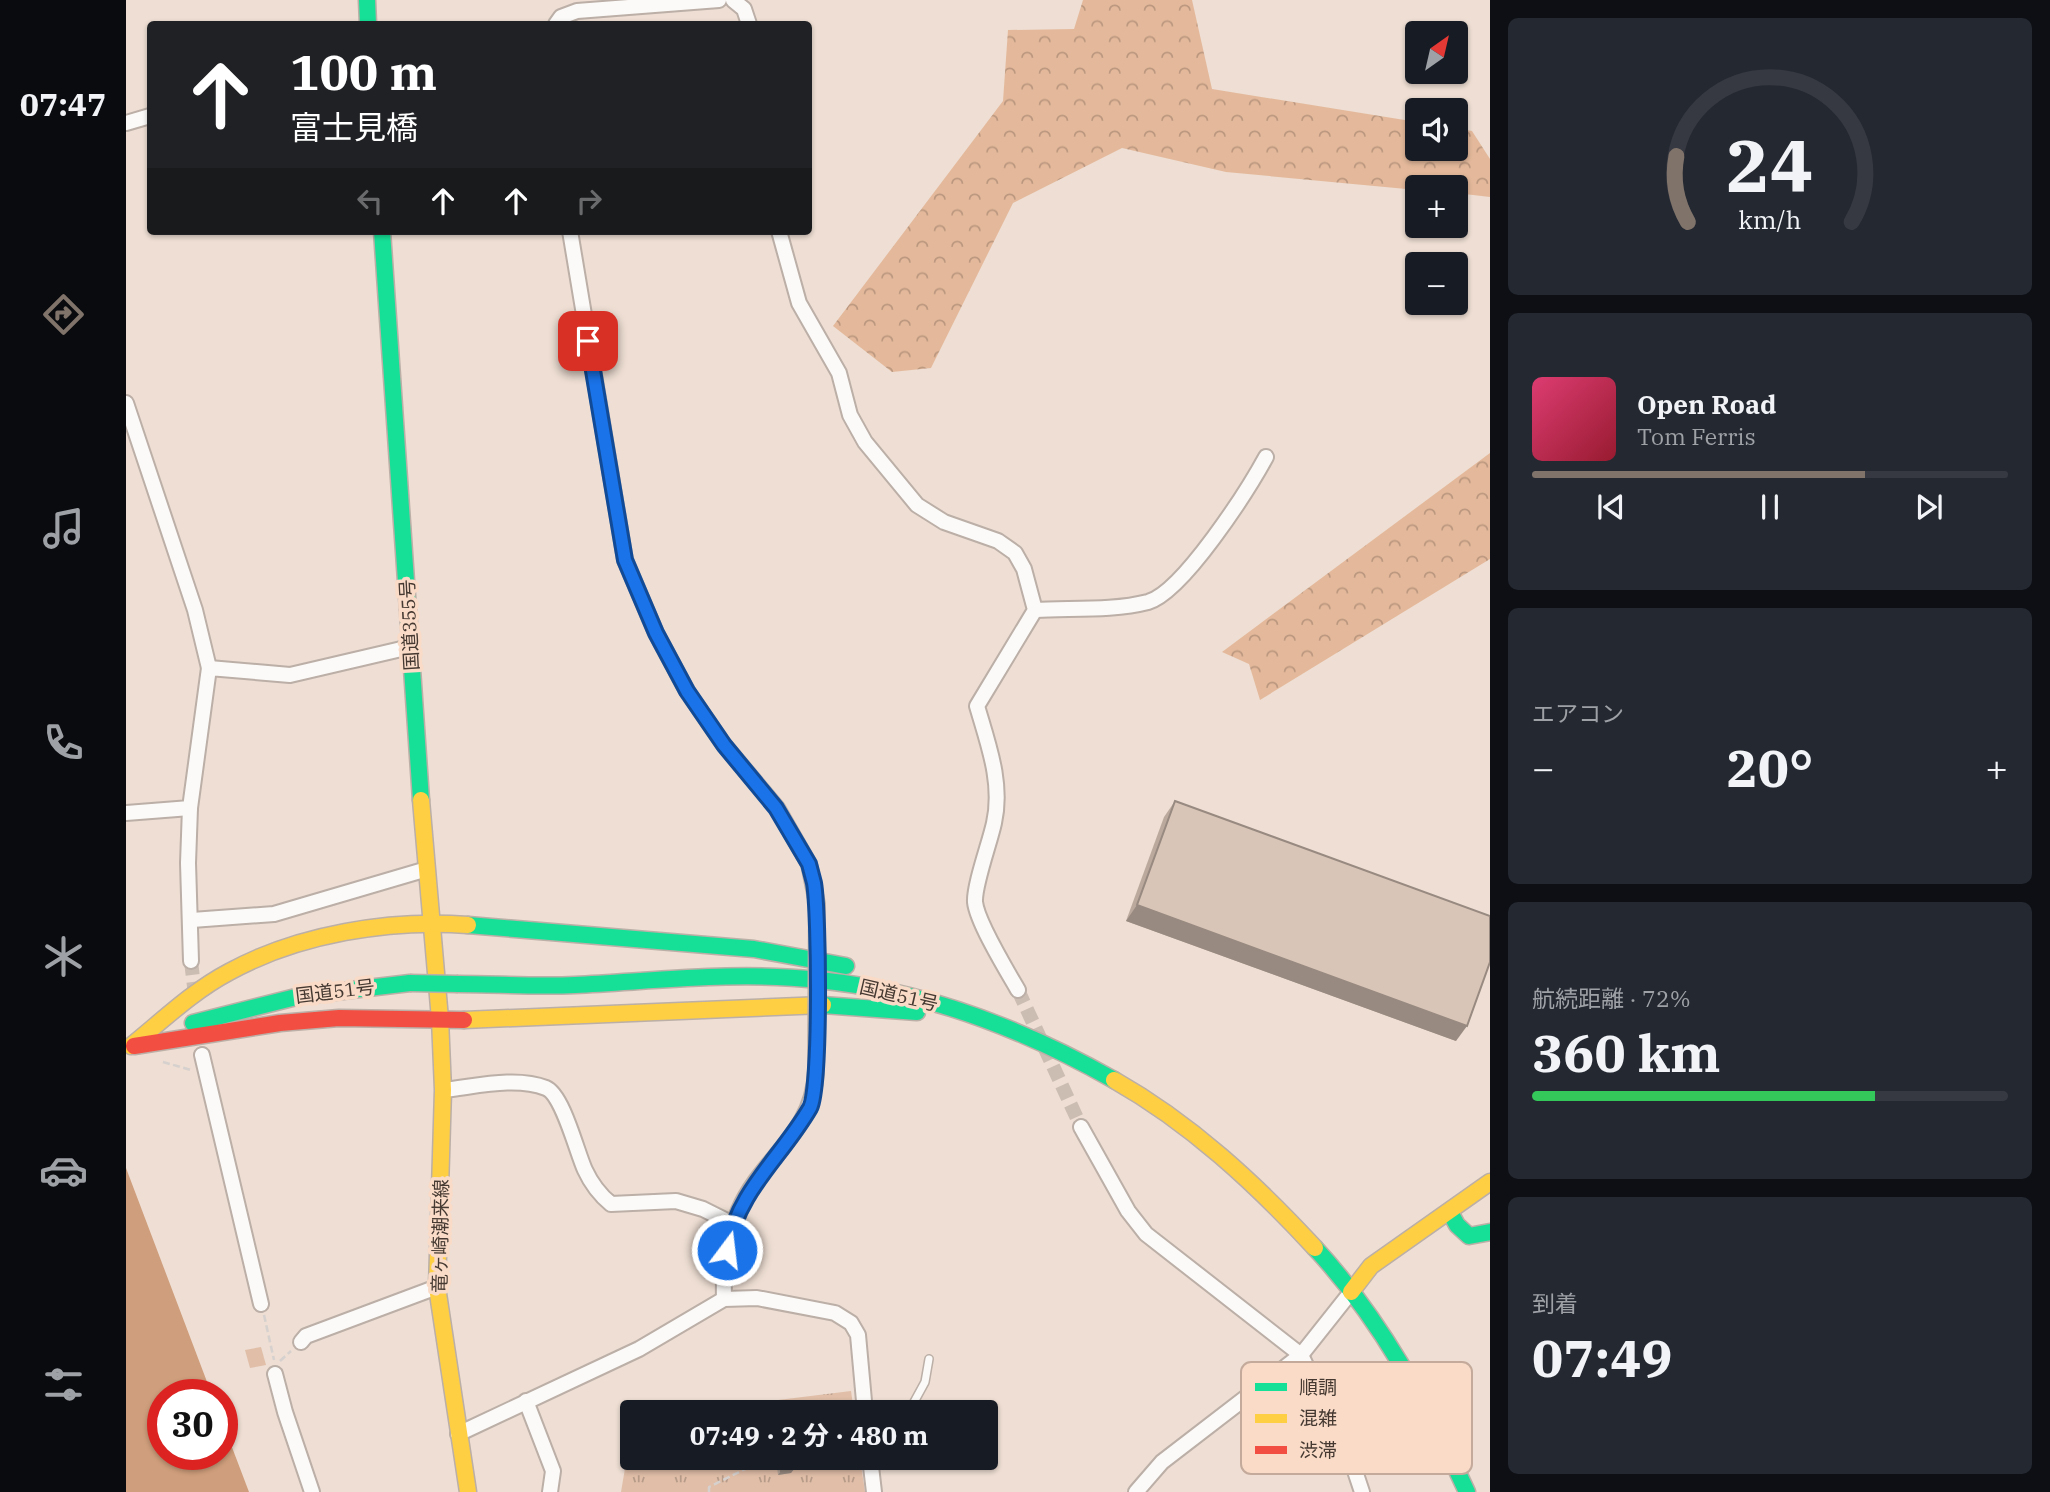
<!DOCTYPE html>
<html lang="ja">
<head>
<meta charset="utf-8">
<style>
  :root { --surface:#171b24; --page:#242831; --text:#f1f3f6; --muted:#9ea1a6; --line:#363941; --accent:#80736a }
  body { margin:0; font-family:"IBM Plex Serif","Noto Sans JP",serif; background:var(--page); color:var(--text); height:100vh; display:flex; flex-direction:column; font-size:26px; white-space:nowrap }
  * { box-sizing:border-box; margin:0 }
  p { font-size:23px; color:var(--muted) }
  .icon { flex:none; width:38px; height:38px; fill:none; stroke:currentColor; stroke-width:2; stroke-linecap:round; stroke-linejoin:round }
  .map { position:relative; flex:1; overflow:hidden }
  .drawer { display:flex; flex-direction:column; gap:18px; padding:18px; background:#0d0f14; width:560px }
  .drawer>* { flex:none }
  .top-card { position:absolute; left:21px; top:21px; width:665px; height:214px; border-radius:7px; box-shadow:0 2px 5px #0004; background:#202124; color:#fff; overflow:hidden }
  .needle { width:46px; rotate:34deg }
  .buttons { position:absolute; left:1279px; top:21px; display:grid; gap:14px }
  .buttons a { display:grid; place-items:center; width:63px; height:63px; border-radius:7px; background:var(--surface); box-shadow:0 2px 5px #0004; font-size:35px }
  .speed { position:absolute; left:21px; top:1379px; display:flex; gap:14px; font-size:35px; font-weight:700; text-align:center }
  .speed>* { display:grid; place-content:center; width:91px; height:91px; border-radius:50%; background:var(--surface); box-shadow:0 2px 5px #0004; line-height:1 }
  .speed .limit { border:10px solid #d22; background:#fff; color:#111 }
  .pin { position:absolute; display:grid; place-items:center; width:60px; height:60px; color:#fff; margin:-30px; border-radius:14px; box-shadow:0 4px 10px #0006 }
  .me { position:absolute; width:77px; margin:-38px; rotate:15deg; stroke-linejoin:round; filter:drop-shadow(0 0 5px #0008) }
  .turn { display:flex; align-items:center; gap:24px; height:147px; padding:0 28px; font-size:32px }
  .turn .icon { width:91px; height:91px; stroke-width:2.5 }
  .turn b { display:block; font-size:49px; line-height:60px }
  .lanes { display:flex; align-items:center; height:66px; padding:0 28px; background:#0003; justify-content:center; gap:35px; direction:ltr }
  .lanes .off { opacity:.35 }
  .big { font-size:52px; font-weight:700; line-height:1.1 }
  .drawer .card { flex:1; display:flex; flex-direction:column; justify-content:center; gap:10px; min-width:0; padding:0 24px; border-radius:10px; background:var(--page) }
  .drawer .dial { align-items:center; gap:0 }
  .dial svg { height:182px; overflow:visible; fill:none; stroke:var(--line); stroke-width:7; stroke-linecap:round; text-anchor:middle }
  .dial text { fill:var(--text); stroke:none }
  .song { display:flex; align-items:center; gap:21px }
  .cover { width:84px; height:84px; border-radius:10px; background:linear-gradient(135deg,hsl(340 70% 55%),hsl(350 70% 35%)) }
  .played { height:7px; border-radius:4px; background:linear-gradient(90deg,var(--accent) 70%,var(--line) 70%) }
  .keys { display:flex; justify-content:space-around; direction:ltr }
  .heat { display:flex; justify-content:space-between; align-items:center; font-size:38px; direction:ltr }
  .charge { height:10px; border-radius:5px; background:linear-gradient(90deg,#34c759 72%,var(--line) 0) }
  .trip { position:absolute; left:494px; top:1400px; width:378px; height:70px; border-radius:7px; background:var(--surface); box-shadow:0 2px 5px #0004; font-weight:700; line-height:70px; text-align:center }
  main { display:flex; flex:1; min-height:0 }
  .tab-bar { display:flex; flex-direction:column; width:126px; justify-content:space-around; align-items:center; background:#090b0e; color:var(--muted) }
  .tab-bar .icon { width:49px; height:49px }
  .tab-bar .current { color:var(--accent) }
  .tab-bar b { font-size:32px; color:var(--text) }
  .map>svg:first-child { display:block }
</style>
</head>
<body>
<main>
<nav class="tab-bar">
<b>07:47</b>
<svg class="icon current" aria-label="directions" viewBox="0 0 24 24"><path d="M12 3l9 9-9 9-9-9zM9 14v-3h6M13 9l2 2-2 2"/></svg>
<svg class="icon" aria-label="music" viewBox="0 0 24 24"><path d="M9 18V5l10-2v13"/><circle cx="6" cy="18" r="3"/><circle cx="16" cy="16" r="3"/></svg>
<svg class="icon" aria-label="phone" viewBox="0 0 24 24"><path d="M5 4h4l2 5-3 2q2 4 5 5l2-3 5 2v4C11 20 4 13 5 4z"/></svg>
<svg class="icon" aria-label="climate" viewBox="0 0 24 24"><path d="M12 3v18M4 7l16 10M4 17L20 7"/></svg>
<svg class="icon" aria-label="car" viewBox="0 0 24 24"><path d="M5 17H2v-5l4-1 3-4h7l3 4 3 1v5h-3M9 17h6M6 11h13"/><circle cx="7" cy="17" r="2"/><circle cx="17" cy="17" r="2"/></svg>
<svg class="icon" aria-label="filters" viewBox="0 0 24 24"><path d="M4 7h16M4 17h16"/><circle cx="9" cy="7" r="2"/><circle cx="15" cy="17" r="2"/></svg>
</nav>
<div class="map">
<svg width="1364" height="1492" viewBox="0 0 1364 1492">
  <defs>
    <pattern id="forest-crowns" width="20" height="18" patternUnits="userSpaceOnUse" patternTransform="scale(1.75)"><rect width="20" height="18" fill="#e4b99b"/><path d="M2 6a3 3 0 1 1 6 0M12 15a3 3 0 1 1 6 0" fill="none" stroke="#bb977f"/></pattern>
    <pattern id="park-tufts" width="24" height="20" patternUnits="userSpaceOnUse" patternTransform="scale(1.75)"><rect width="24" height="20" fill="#e0bea8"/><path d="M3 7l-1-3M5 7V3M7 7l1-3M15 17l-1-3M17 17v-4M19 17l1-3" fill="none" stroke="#b79b89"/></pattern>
  </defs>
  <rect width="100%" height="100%" fill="#eeded3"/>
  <g fill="url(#forest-crowns)">
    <path d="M957,0H1066L1086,89L1291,122L1292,149H1330V128L1346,131L1364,159V197L1330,193V187L1291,190L1100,172L996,148L887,203L805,368L766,372L707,326L877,101L882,30L948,29Z"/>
    <path d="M1364,453V559L1134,700L1123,664L1096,652Z"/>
  </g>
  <g fill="url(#park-tufts)">
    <path d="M135,1347L140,1365L124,1368L119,1350Z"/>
    <path d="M725,1391L728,1412H560L564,1411Z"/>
    <path d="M506,1427V1458H734L739,1492H495Z"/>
  </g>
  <path fill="#cf9e7c" d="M0,1168L86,1395H37V1454H96V1421L123,1492H0Z"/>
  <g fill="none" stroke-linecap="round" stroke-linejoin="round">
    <g stroke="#ccbdb3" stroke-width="14" stroke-dasharray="14 7" stroke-linecap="butt">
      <path d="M65,961L69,995"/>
      <path d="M892,990L955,1127"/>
    </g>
    <defs>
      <path id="lane" d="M739,1410L764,1412L787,1404L799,1382L803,1359"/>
      <g id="street">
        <path d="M607,0L618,9L623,24"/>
        <path d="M430,24L435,17L451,11L593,0"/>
        <path d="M0,123L24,116"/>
        <path d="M444,231L499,560L530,633L561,691L598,745L651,808L683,864L691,904"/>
        <path d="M653,231L673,303L713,373L724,415L739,442L791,505L818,522L872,541L889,553L898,569L909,610L851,706C862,744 877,783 868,823C864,842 848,885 849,902C851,922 881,971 892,990"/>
        <path d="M0,403L69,610L83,668"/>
        <path d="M909,610C946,608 987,611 1022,602C1057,592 1122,490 1140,457"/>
        <path d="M64,808L62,863L65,961"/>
        <path d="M0,813L64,808L83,668L164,675L284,647"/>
        <path d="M66,920L148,914L301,869"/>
        <path d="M76,1055L135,1304"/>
        <path d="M317,1090C348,1087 389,1076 420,1088C437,1095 451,1153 459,1170C465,1183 474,1195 485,1204L550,1201L577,1209L607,1224"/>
        <path d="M955,1127L1002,1211L1020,1234L1175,1355L1225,1459L1236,1492"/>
        <path d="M598,1299C597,1269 600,1238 613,1210C636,1157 687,1135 690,1071"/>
        <path d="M175,1342L180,1336L311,1287"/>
        <path d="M149,1374L159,1412L186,1492"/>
        <path d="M400,1401L427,1471L424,1492"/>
        <path d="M332,1434L513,1349L598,1299L631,1298L709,1313L725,1323L732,1335L739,1412"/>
        <path d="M744,1458L748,1492"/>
        <path d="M1010,1492L1036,1462L1175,1355L1225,1292"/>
      </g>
      <g id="fast">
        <path d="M241,0L242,24"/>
        <path d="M256,231L295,800"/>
        <path d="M342,925L628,949L720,966"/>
        <path d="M332,984C371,984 410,987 449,985C530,981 612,971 693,980C798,991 896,1028 988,1080"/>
        <path d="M697,1005L791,1012"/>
        <path d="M67,1023L174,996L284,983"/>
        <path d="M1324,1212L1331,1225L1343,1236L1364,1232"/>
        <path d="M1189,1248C1254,1318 1301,1405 1341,1492"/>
      </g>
      <g id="slow">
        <path d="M295,800L314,1019"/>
        <path d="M314,1019L317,1090L311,1287L342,1492"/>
        <path d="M338,1020L697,1005"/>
        <path d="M5,1046C37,1020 67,991 103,972C172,934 264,919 342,925"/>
        <path d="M988,1080C1064,1123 1129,1183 1189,1248"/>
        <path d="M1225,1292L1245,1266L1364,1182"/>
      </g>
      <path id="jam" d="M8,1046L154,1023L213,1018L338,1020"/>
    </defs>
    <use href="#lane" stroke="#bbafa7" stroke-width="10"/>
    <use href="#street" stroke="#bbafa7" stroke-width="18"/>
    <use href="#fast" stroke="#bbafa7" stroke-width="19"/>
    <use href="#slow" stroke="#bbafa7" stroke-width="19"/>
    <use href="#jam" stroke="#bbafa7" stroke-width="19"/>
    <g stroke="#d6d1ce" stroke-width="2.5" stroke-dasharray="7 3.5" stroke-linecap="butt">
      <path d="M37,1062L65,1070"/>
      <path d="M138,1315L148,1360"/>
      <path d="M154,1361L165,1351"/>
      <path d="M583,1492V1487L641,1458"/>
    </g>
    <use href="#lane" stroke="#fcfaf8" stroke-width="7"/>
    <use href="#street" stroke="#fcfaf8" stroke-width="14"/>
    <use href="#fast" stroke="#16e098" stroke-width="16"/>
    <use href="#slow" stroke="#ffcf43" stroke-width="16"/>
    <use href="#jam" stroke="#f24e42" stroke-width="16"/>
    <defs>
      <path id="street-bridge" d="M690,1071L691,904"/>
      <path id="fast-bridge" d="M284,983L332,984"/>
    </defs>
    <use href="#street-bridge" stroke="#bbafa7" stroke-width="18" stroke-linecap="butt"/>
    <use href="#fast-bridge" stroke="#bbafa7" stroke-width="19" stroke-linecap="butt"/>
    <use href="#street-bridge" stroke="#fcfaf8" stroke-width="14"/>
    <use href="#fast-bridge" stroke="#16e098" stroke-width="16"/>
  </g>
  <g fill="#bba99d">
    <path d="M1049,801L1330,1041L1000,921L1038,817Z"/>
    <path d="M653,1458L668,1469L665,1473L652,1475L650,1461Z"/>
  </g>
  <g fill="#988a80">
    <path d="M1011,905L1341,1026L1330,1041L1000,921Z"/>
    <path d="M668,1469L665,1473L652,1475L655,1471Z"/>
  </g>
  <g fill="#d9c5b7" stroke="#988a80" stroke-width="2">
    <path d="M1049,801L1364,916V962L1341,1026L1011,905Z"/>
    <path d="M653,1458H666L668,1469L655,1471Z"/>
  </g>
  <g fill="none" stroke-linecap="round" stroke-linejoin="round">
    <defs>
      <path id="route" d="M462,341L499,560L530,633L561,691L598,745L650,808L683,864L688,883C693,912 695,1088 684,1108C655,1158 612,1190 601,1250"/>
    </defs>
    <use href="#route" stroke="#114b97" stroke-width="18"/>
    <use href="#route" stroke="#1a73e8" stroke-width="12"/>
  </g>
  <g text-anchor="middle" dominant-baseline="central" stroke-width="7" stroke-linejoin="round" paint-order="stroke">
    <g font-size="19" fill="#453931" stroke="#f9dbc8">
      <text transform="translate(283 625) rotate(-93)">国道355号</text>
      <text transform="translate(209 991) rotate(-7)">国道51号</text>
      <text transform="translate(773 995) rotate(13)">国道51号</text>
      <text transform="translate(314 1236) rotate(-89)">竜ヶ崎潮来線</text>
    </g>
  </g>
  <rect x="1115" y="1362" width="231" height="112" rx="10" fill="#f9dbc8" stroke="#c3aa9b" stroke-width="2"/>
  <rect x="1129" y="1383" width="32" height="8" fill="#16e098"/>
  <rect x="1129" y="1414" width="32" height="9" fill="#ffcf43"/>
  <rect x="1129" y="1446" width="32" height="8" fill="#f24e42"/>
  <g font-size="19" fill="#453931">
    <text x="1173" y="1394">順調</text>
    <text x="1173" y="1425">混雑</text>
    <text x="1173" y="1457">渋滞</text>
  </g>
</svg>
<div class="buttons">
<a><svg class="needle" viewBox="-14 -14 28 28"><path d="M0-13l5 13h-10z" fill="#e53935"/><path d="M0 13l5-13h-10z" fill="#9ea1a6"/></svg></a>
<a><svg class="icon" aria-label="sound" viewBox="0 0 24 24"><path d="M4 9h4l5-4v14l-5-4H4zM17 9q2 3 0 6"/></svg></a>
<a>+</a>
<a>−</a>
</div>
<div class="speed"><div class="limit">30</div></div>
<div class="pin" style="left:462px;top:341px;background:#d93025"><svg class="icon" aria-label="arrive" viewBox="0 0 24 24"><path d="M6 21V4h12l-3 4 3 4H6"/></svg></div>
<svg class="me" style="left:601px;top:1250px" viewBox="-20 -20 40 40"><circle r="17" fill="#1a73e8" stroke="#fff" stroke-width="3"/><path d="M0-11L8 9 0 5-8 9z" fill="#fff"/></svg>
<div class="trip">07:49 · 2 分 · 480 m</div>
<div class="top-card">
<div class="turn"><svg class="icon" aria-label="ahead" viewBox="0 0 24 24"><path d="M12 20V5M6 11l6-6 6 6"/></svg><div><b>100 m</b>富士見橋</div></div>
<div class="lanes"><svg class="icon off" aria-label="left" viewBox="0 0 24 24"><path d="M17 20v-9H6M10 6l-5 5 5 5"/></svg><svg class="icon" aria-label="ahead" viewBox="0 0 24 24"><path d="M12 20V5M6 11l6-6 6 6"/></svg><svg class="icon" aria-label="ahead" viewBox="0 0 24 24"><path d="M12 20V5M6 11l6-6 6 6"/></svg><svg class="icon off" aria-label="right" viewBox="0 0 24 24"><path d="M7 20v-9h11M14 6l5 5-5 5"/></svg></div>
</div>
</div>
<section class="drawer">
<div class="card dial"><svg viewBox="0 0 100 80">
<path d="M14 69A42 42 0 1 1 86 69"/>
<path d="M14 69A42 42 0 0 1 9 40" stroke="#80736a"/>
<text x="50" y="56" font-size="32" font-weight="700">24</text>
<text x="50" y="72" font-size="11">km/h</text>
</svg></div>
<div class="card">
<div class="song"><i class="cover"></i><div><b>Open Road</b><p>Tom Ferris</p></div></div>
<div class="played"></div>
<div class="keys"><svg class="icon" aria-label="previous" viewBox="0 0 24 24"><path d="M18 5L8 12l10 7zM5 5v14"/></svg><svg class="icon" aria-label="pause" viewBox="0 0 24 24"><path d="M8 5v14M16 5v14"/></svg><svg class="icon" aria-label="next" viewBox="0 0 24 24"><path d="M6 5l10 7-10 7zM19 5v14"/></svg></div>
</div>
<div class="card"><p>エアコン</p>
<div class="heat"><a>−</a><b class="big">20°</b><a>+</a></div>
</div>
<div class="card"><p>航続距離 · 72%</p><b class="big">360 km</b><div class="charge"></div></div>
<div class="card"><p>到着</p><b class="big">07:49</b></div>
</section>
</main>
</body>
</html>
